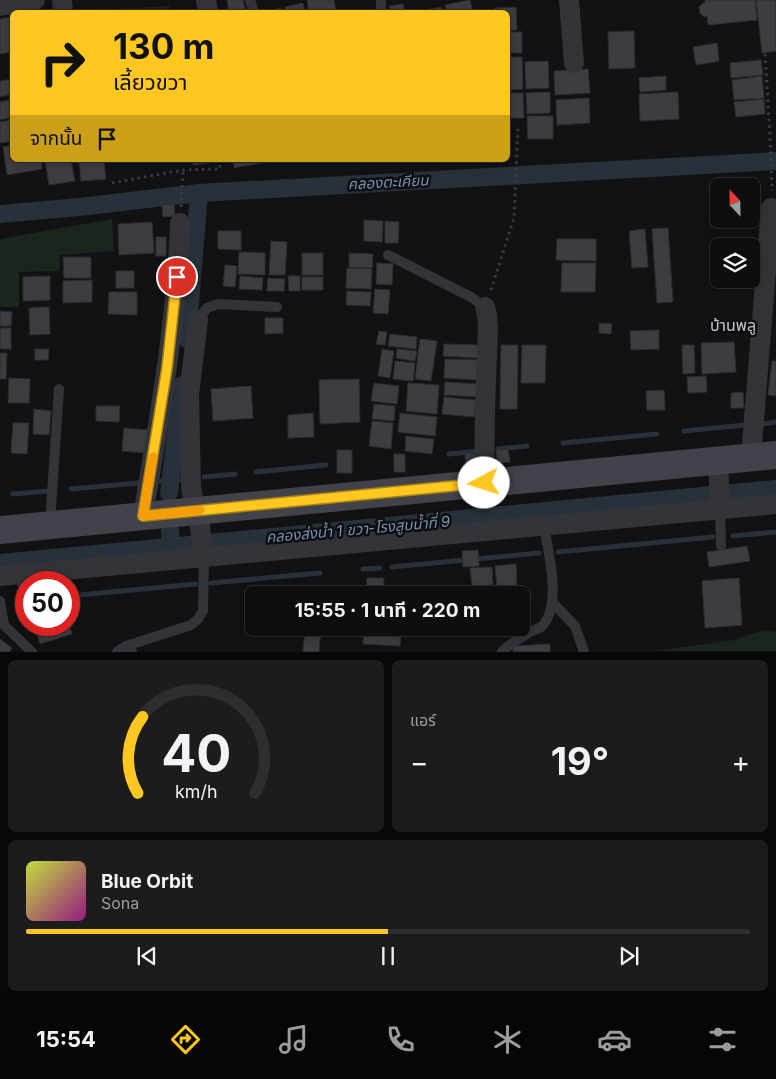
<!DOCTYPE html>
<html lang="th">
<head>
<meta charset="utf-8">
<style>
  :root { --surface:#0e0e0f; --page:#1c1c1d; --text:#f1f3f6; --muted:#9b9c9e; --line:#2e2e2f; --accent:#ffc720 }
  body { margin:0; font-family:Inter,"Noto Sans Thai",sans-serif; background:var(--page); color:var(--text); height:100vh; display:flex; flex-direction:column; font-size:19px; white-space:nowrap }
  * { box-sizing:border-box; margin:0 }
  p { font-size:16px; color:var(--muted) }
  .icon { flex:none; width:28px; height:28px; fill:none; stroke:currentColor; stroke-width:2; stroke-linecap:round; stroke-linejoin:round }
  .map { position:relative; height:652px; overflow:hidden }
  .panel { display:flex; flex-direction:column; gap:8px; padding:8px; background:#080808; flex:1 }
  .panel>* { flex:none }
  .top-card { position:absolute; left:10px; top:10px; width:500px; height:152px; border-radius:8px; box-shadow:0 2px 12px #0003,0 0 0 1px var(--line); background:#ffc720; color:#111; overflow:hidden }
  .needle { width:32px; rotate:338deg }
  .controls { position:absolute; left:710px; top:178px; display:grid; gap:10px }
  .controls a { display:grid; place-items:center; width:50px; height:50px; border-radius:8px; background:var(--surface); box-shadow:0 2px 12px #0003,0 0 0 1px var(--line); font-size:25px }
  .speed { position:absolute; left:15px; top:571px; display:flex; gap:10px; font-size:25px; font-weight:700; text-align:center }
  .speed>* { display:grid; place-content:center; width:65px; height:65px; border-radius:50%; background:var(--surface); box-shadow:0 2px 12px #0003,0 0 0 1px var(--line); line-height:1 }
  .speed .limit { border:8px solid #d22; background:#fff; color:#111 }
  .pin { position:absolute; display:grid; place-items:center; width:42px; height:42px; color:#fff; margin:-21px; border:2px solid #fff; border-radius:50%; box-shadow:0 1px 5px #0007 }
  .me { position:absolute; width:55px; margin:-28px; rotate:265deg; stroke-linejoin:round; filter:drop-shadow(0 0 4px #0008) }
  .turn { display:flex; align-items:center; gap:18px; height:105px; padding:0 20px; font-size:22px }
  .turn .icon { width:65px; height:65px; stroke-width:2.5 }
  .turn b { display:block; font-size:35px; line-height:42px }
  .then { display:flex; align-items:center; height:48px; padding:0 20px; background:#0003; gap:10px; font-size:19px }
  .big { font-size:38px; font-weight:700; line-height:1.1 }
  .panel .card { flex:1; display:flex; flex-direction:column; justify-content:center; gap:8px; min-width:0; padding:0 18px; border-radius:8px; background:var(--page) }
  .panel .dial { align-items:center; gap:0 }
  .dial svg { height:130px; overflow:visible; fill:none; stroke:var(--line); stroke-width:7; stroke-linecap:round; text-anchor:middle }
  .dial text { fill:var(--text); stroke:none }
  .song { display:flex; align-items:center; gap:15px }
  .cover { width:60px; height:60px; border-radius:8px; background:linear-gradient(135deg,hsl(70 70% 55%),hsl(310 70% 35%)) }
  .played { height:5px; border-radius:2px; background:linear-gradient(90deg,var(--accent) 50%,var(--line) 50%) }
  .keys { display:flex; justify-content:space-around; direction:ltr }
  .heat { display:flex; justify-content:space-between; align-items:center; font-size:28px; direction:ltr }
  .panel .tiles { flex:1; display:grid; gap:8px; grid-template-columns:1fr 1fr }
  .card:last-child { grid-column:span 2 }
  .trip { position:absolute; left:245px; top:586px; width:285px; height:50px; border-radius:8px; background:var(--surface); box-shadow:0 2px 12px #0003,0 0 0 1px var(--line); font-weight:700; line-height:50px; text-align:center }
  .dock { display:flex; height:80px; justify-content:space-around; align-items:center; background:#060606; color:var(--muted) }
  .dock .icon { width:35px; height:35px }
  .dock .on { color:var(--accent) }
  .dock b { font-size:22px; color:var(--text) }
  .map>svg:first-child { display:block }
</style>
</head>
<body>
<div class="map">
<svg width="776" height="652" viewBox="0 0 776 652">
  <rect width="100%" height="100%" fill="#121214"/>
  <g fill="#1c241e">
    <path d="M170,6V12H113V9Z"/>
    <path d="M112,219L114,251L60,255L59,271L19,272V307H0V239Z"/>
    <path d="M763,630L776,632V651H654L734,640Z"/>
  </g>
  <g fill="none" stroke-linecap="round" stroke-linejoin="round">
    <g stroke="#283039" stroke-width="5">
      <path d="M764,424L776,422"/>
      <path d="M684,431L746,425"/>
      <path d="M563,443L657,434"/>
      <path d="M498,449L527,446"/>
      <path d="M449,454L479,451"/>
      <path d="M256,472L326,465"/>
      <path d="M204,477L235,474"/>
      <path d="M161,481L182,479"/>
      <path d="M71,489L138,483"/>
      <path d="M13,494L49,491"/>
      <path d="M733,536L776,532"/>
      <path d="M558,552L713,537"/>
      <path d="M392,567L539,553"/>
      <path d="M363,569L380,568"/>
      <path d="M211,583L320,573"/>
      <path d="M69,596L196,584"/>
      <path d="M17,600L26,599"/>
    </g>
    <g stroke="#283039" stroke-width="18">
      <path d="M0,214L79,207L199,193L776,161"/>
      <path d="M187,339L199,193"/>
      <path d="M169,493L182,385"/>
      <path d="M170,531L171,547"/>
      <path d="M0,563L776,489"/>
    </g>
  </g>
  <g fill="#3c3c42" stroke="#2d2c30">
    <path d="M227,0H243L246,12H229Z"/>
    <path d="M307,0H334L336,11L327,12H309Z"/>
    <path d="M470,0L473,12H447L445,5Z"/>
    <path d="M705,0H755L757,20L708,25L707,16L704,17L700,13L699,7L703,3H705Z"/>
    <path d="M756,0H776V51L762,53Z"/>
    <path d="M303,3L305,12H286L285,7Z"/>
    <path d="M403,4L405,12H391L389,6Z"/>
    <path d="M441,7L442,12H414Z"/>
    <path d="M516,7L517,30H508V12H494V8Z"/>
    <path d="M281,8V12H266L265,11Z"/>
    <path d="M108,9V12H70L69,11Z"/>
    <path d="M12,17V52L0,54V19Z"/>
    <path d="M634,31L635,68L609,69L608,32Z"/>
    <rect x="508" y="32" width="14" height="21"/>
    <path d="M717,43L719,61L696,65L693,47Z"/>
    <path d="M508,57H522L523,89L508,90Z"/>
    <path d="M761,60L763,75L731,78L730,63Z"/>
    <path d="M548,61L549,88L526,89L525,62Z"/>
    <path d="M588,69L590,93L555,95L554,71Z"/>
    <path d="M666,76V90L640,92L639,78Z"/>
    <path d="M762,76L764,98L734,100L732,80Z"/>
    <path d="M12,79V94L0,97V81Z"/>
    <path d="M550,92V113L527,114L526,93Z"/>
    <path d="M678,92L679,119L640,121L639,94Z"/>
    <path d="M508,93H523L524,118H508Z"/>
    <path d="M589,98L590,123L557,125L556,100Z"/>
    <path d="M12,99V117L0,120V102Z"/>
    <path d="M764,99L765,114L736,117L734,102Z"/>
    <path d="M527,116H553V139H528Z"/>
    <path d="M12,120V141L0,143V122Z"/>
    <path d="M12,145V160H41L42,169L7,175L3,147Z"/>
    <path d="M45,160H71L75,181L49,185Z"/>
    <path d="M79,160H104L106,179L81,181Z"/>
    <path d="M109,160H145L109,162Z"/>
    <path d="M193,160H209L210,163L193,165Z"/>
    <path d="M233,160H261V163L234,168Z"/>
    <path d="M174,204L175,216L163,217L162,205Z"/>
    <path d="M364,220L383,221L382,242L364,241Z"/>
    <path d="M385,221L399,222L398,243H385Z"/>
    <path d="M152,222L154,253L119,255L118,224Z"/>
    <path d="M668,228L673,302L657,303L652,229Z"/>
    <path d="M645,229L648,267L632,268L629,231Z"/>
    <path d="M218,231H241V250L218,249Z"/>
    <rect x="156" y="237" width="10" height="19"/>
    <path d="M557,239H596V261L556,260Z"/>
    <path d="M271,241L287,242L285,275H269Z"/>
    <path d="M239,252L265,253V275L238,274Z"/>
    <rect x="302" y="253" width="21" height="22"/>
    <path d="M349,253L373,254L372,268L349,267Z"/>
    <path d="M63,257H91V278H64Z"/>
    <path d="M377,263L393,264L392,285L376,284Z"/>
    <path d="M562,263H596L595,292H561Z"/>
    <path d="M225,265L237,266L235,287L223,286Z"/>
    <path d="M347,268L372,269L371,289L346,288Z"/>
    <rect x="116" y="271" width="18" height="17"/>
    <path d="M50,276V300L23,301V277Z"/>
    <path d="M240,276L263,278L262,290L239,289Z"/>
    <path d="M288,276H300V291H289Z"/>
    <rect x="302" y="277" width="21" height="13"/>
    <path d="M268,278L285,279L284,291H267Z"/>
    <path d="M92,280V302L63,303V281Z"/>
    <path d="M375,289L390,290L388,314L373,313Z"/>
    <path d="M347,291L371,292L370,306L346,305Z"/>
    <path d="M109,292H137V315L108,314Z"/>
    <path d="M49,307L50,334L30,335L29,308Z"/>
    <path d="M0,311L12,312L11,326H0Z"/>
    <path d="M265,318H283V333L265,334Z"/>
    <path d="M599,323L612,324L611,334L599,333Z"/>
    <rect x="0" y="328" width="11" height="21"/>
    <path d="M659,330V349L631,350L630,331Z"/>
    <path d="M379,331L387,332L385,345L376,344Z"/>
    <path d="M390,334L417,337L416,349L388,346Z"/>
    <path d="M420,339L437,341L431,381L415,379Z"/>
    <path d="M734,342L736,372L702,374L701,343Z"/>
    <path d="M444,344L478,345L477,358L443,356Z"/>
    <path d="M501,345H518L517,409H500Z"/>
    <path d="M522,345H546L545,383H521Z"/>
    <path d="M682,345H694L695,373L683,374Z"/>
    <path d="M35,349H49L48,360H35Z"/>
    <path d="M382,349L394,351L390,378L378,376Z"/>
    <path d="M397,349L417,351L415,361L396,358Z"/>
    <path d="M0,353H7L6,379H0Z"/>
    <path d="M445,359L478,360L477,380L444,378Z"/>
    <path d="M395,361L415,363L413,381L393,379Z"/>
    <path d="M772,361H776V396L768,395Z"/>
    <path d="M706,376L707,392L688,393L687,377Z"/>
    <path d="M9,378L30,379L29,403H8Z"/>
    <path d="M359,379L360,422L320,424L319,380Z"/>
    <path d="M445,382L480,384L479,397L444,395Z"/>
    <path d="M374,383L399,386L397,404L371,401Z"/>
    <path d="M408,383L439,385L437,414L406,411Z"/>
    <path d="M251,386L253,418L213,421L211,389Z"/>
    <path d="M664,390L665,410H647L646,391Z"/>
    <path d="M743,392L744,408H731V393Z"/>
    <path d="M444,397L476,400L474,417L442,414Z"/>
    <path d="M374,404L395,406L394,421L372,419Z"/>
    <path d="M96,406H120L119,422L96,421Z"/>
    <path d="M34,409L51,411L49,435L33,434Z"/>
    <path d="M313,413L314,437L288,438V415Z"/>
    <path d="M400,413L437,417L435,436L398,432Z"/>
    <path d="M372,421L393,423L391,449L369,446Z"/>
    <path d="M13,423H29L27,454L11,453Z"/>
    <path d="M124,428L149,430L147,453L122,451Z"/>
    <path d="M406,436L434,439L432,454L405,451Z"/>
    <path d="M508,449L510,462L497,463L496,450Z"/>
    <rect x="337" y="450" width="15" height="23"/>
    <path d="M479,453L480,467L466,468L465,454Z"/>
    <rect x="394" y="454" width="11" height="18"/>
    <path d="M747,546L750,561L709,567L707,552Z"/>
    <path d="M478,550L479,566L463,567L462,551Z"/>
    <path d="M516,564L517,586L497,587L495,566Z"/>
    <path d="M492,567L493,585L472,586L470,568Z"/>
    <path d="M367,578H384L383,592L403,593V595H366Z"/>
    <path d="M739,578L742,625L705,628L702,581Z"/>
    <path d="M26,582V593L21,595L17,583Z"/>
    <path d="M525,595L527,618H521V596Z"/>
    <path d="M69,624L72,634L40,644L34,625Z"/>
    <path d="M305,628H321L319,652H303Z"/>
    <path d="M364,628H401L400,646L363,644Z"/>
    <path d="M0,639L12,648L9,652H0Z"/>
    <path d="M550,644V652H513V646Z"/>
  </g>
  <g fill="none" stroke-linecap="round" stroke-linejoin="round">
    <g stroke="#393a41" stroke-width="3" stroke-dasharray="2.5 4" stroke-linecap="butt">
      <path d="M765,54L770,135L772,191"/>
      <path d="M112,183L183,170L220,169L219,160"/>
      <path d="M181,207L183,170"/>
      <path d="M491,290L514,218L518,127"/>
    </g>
    <g stroke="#33343a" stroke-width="10">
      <path d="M250,0L254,12"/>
      <path d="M381,0V10"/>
      <path d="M388,255L471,297L485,307"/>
      <path d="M198,320L207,308L218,304L277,307"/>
      <path d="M720,509L721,546"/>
      <path d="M50,524L59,389"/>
      <path d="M0,601L4,625L32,652"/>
      <path d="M553,603L575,626L584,652"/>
      <path d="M126,646L191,625L198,619L203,611L204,557"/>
      <path d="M117,652L126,646L132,652"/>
      <path d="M502,652C510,643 520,638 530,632C534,630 538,629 541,627C563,608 548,551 544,526"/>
    </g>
    <g stroke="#33343a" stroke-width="20">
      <path d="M62,0L63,12"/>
      <path d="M206,0L208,12"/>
      <path d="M569,0L574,63"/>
      <path d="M0,6L35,0"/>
      <path d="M198,320L189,395L191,487L195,511L200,526L204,557"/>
      <path d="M751,457L771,208"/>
      <path d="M718,460L720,509"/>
      <path d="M484,483L485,409L488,327L487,315L485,307"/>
      <path d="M143,516C159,419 177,322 180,223"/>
      <path d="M0,576L776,504"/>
    </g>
    <path stroke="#41424a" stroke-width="28" d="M0,530L776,455"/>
  </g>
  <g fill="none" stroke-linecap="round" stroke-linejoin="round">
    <defs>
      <path id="route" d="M177,277L167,368L143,516L484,483"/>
    </defs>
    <use href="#route" stroke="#a68115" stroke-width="12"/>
    <use href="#route" stroke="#ffc720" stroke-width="9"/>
    <path stroke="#f59e0b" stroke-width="9" d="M153,457L143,516L200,510"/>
  </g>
  <g text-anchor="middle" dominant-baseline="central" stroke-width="5" stroke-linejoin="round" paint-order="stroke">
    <g font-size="15" font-style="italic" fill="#7692b5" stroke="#0e0d0f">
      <text transform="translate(388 182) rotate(-3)">คลองตะเคียน</text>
      <text transform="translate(358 529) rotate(-5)">คลองส่งน้ำ 1 ขวา-โรงสูบน้ำที่ 9</text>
    </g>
    <g font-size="16" fill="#c4c6d2" stroke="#0e0d0f">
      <text x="733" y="325">บ้านพลู</text>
    </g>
  </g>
</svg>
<div class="controls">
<a><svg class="needle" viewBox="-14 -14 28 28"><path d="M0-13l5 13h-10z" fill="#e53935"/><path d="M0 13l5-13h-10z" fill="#9b9c9e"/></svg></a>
<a><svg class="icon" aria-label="layers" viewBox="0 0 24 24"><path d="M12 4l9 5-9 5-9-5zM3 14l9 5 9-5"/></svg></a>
</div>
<div class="speed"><div class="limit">50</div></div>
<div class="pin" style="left:177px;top:277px;background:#d93025"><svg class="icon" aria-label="arrive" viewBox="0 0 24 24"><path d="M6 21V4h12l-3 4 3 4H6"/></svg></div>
<svg class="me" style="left:484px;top:483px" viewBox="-20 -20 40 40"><circle r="19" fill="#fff"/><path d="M0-13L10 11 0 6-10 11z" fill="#ffc720"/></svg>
<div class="trip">15:55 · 1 นาที · 220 m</div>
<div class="top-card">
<div class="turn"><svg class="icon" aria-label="right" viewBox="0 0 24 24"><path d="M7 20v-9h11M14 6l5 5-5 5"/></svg><div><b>130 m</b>เลี้ยวขวา</div></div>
<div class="then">จากนั้น<svg class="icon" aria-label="arrive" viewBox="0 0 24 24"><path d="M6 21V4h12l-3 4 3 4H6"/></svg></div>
</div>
</div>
<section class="panel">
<div class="tiles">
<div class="card dial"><svg viewBox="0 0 100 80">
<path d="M14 69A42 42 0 1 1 86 69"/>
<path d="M14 69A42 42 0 0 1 17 22" stroke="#ffc720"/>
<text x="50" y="56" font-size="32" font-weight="700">40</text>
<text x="50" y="72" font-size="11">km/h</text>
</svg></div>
<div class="card"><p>แอร์</p>
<div class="heat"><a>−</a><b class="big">19°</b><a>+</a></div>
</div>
<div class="card">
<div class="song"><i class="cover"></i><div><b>Blue Orbit</b><p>Sona</p></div></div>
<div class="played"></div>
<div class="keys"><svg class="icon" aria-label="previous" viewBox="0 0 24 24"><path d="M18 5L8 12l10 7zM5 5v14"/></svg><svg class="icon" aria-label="pause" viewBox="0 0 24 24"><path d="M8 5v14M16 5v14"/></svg><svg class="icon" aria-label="next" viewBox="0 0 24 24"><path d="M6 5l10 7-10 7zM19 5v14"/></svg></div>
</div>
</div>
</section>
<nav class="dock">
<b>15:54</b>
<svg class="icon on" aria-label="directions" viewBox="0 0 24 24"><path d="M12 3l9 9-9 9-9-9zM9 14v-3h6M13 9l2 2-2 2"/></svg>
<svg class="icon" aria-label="music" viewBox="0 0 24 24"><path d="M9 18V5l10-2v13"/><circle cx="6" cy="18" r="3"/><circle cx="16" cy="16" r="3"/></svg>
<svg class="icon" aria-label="phone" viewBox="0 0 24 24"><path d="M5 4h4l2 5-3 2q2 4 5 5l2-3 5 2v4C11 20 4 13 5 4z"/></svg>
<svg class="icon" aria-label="climate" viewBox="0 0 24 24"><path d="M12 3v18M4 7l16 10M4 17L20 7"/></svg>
<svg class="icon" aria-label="car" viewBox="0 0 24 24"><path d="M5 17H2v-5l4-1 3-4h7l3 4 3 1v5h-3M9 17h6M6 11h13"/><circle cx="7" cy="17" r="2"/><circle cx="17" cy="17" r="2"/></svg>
<svg class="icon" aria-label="filters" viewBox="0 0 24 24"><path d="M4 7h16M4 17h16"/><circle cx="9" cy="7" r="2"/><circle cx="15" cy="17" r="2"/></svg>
</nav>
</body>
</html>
